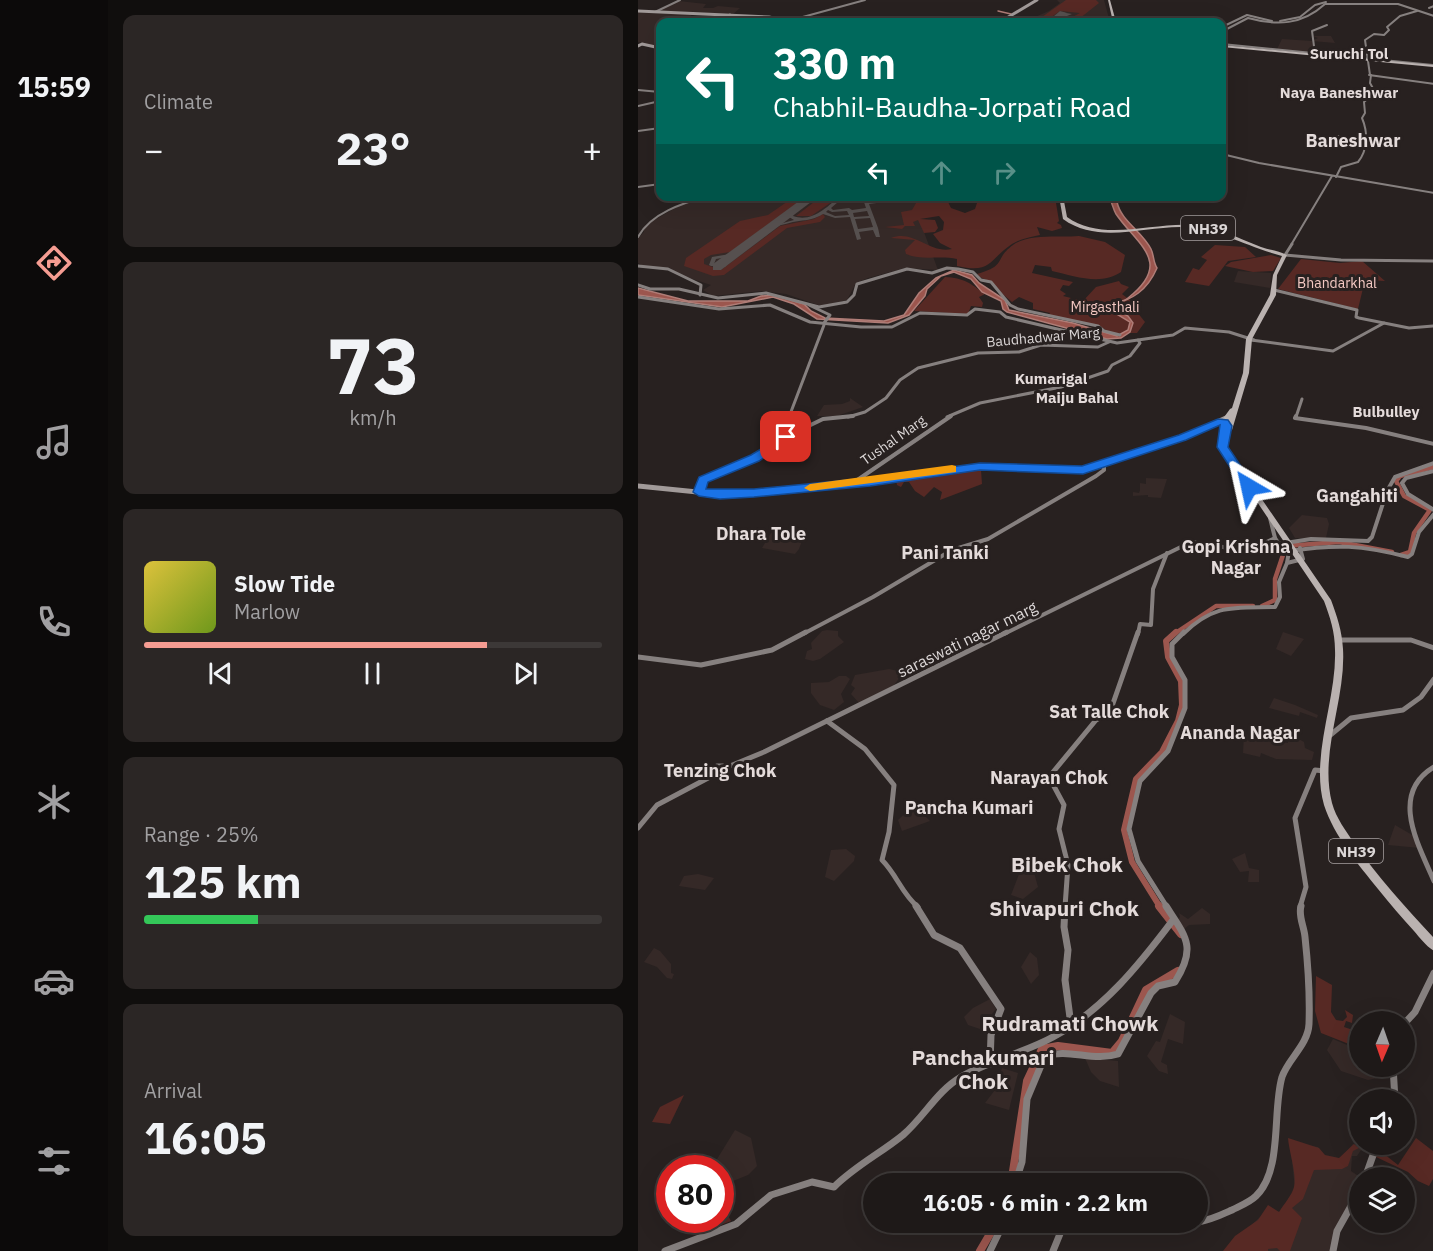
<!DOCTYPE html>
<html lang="en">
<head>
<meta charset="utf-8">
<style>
  :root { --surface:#1e1918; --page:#2b2625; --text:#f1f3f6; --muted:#a1a0a2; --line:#3c3837; --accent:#f59c92 }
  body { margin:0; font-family:"IBM Plex Sans",sans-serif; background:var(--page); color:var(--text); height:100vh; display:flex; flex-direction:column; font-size:22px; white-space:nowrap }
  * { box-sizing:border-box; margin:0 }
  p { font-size:20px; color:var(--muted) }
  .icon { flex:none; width:33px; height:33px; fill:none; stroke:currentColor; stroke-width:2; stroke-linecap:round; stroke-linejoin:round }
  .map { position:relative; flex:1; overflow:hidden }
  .side { display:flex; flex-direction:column; gap:15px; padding:15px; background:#100e0d; width:530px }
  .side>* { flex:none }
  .hud { position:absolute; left:18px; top:18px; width:570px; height:183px; border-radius:12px; box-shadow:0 6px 24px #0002,0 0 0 2px var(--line); background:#00695c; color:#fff; overflow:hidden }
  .needle { width:39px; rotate:182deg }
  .fabs { position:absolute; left:711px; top:1011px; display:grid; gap:12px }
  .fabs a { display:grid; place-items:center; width:66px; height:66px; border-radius:50%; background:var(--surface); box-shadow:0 6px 24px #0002,0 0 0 2px var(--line); font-size:30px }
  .speed { position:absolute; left:18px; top:1155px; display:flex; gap:12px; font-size:30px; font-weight:700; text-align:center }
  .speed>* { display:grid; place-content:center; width:78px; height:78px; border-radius:50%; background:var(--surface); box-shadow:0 6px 24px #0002,0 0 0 2px var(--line); line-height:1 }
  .speed .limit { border:9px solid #d22; background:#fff; color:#111 }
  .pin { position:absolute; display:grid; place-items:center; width:51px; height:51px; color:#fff; margin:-26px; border-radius:12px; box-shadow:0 3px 9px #0006 }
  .me { position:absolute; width:66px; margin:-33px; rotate:324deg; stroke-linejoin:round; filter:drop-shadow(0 0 4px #0008) }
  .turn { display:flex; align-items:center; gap:21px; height:126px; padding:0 18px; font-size:27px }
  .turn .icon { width:78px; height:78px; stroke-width:2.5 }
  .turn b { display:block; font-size:42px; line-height:51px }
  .lanes { display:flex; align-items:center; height:57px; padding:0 18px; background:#0003; justify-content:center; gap:30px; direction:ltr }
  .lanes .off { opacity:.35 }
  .big { font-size:45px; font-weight:700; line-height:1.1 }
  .side .card { flex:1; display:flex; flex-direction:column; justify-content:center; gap:9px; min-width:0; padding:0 21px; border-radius:12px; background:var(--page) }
  .side .dial { align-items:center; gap:0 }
  .dial b { font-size:78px; line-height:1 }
  .song { display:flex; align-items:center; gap:18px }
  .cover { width:72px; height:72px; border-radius:9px; background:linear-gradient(135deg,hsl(50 70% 55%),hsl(80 70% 35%)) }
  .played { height:6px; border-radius:3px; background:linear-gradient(90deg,var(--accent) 75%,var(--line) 75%) }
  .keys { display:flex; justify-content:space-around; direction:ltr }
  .heat { display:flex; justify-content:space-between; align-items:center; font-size:33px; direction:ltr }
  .charge { height:9px; border-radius:4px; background:linear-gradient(90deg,#34c759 25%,var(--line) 0) }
  .trip { position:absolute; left:225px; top:1173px; width:345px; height:60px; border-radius:30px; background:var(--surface); box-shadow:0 6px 24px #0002,0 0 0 2px var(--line); font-weight:700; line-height:60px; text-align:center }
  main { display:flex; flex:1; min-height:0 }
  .tabs { display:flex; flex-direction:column; width:108px; justify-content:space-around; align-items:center; background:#0c0a0a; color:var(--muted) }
  .tabs .icon { width:42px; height:42px }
  .tabs .selected { color:var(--accent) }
  .tabs b { font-size:27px; color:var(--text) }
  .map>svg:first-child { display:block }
</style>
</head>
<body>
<main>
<nav class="tabs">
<b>15:59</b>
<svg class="icon selected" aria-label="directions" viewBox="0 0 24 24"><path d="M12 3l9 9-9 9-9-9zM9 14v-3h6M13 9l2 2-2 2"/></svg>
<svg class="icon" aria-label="music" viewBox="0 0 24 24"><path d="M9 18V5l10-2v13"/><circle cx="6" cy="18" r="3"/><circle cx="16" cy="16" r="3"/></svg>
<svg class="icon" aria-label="phone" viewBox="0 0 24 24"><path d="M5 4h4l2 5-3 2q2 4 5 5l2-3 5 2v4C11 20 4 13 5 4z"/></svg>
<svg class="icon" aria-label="climate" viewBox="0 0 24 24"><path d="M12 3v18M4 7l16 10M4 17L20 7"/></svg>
<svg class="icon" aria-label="car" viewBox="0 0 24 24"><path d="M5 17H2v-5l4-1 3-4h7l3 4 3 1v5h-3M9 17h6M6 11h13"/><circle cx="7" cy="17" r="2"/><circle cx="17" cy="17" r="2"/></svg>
<svg class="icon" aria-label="filters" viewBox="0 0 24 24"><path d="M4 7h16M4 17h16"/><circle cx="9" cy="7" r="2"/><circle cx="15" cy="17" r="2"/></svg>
</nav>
<section class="side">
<div class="card"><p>Climate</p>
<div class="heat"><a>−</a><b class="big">23°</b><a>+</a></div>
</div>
<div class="card dial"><b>73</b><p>km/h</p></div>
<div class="card">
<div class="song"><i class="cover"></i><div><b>Slow Tide</b><p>Marlow</p></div></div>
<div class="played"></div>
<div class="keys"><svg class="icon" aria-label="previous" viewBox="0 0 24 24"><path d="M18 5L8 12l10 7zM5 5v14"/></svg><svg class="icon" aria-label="pause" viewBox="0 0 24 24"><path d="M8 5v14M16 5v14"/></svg><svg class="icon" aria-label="next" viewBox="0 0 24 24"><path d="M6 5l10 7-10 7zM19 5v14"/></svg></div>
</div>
<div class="card"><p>Range · 25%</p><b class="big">125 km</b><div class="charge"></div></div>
<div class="card"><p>Arrival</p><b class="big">16:05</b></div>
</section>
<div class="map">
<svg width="796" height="1251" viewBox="0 0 796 1251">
  <rect width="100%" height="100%" fill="#282120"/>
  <g fill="#352927">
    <path d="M419,0H466L472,22H385L411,11L422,3Z"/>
    <path d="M41,1L68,4L65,8H75L80,6L102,8L95,14L19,11Z"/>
    <path d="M0,12L55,14L45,22H22V44L19,47L0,42Z"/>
    <path d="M675,36H693L697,43L674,41L677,53L639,49L644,39L674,41L680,38Z"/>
    <path d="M292,196L281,197L279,213L300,270L267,268L230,278L218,283L209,300L183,306L148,294L124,291L75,296L65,290L73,285L42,275L32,268L7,267L0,263V238L6,232V226L44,204L71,197Z"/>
    <path d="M600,271L633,273L632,288L596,282Z"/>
    <path d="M212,398L225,407L199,416H179L186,405L204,404L212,401Z"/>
    <path d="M508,478L529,479L523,498L510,497V495L495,496V492L501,493L502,490V483L508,484Z"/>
    <path d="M664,515L689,518L691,524L688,538H657L651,528Z"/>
    <path d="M135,530L166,535L161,549L157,554L124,548Z"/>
    <path d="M189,630L200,631V636L206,642L182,659L175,661L167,659L169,651L174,649L173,643L184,631Z"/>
    <path d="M645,632L666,639L653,656L638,649Z"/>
    <path d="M251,669L260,671L262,677L254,688L222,704L213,694L217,688L213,685L217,675Z"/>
    <path d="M201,676H208L212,679L203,694L206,702L196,710L182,705L173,693V683L191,682Z"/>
    <path d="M636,698L657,705L680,715L679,718L662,712L661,716L631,708Z"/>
    <path d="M606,734L650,743L649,737L659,738L666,742L667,748L676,752L674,760L638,759L623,753L622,757L605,753Z"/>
    <path d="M276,805L292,821L264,831L260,820Z"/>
    <path d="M757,825L776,836L782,848L750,845Z"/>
    <path d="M208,849L217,856L216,861L196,881L187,877L193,850Z"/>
    <path d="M607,853L611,868L621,870V882H610L611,871L602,872L594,859Z"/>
    <path d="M383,869H395L400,887L385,899L373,895Z"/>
    <path d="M60,874L76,878L67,890L41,886L46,876Z"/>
    <path d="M564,908L572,914V924L551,925L546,929L539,921L542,917L541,913L550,919Z"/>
    <path d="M16,948L22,951L33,964V973L36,974L34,979L29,978L19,967L6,962Z"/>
    <path d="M392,952L399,958L401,975L393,984L383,967Z"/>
    <path d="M352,999L358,1009L342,1029L330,1025L326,1017L335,1008Z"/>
    <path d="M532,1014L547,1022L545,1044L530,1039L523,1062L529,1065L530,1074L521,1071L509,1056L518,1041L522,1042Z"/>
    <path d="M695,1039L721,1050L722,1066L751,1067L749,1076L730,1080L703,1071L689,1050Z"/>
    <path d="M447,1058L480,1061L481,1087L462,1081L453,1072Z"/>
    <path d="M364,1068L380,1073L371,1110L347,1103L357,1090Z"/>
    <path d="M97,1130L113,1138L119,1166L110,1175L95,1181L83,1173L82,1168L76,1164Z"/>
    <path d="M652,1143L680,1147L686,1156L701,1159L715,1144L725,1147L719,1156H714L713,1171L722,1177L721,1191L693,1251H586L622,1217L637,1211L642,1212L657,1189Z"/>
  </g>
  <g fill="#572924">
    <path d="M428,0H458L461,3L437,22H425L442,13L422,11L406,22H397Z"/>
    <path d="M184,196L201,197L173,216H158Z"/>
    <path d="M156,197H168L92,252L73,255L66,259V264L83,270L142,226L176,219L185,214L187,217L182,222L149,228L86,275L75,276L46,266L48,258L102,221L130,215Z"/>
    <path d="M417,197L421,221L419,223L423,225L424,228L414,231L399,227L402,235C393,237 382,239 374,244C350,260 354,274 319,266V259C302,255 285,261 268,254L267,250L277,240L253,238C276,229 291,254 314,249L302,243L295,234L305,230L306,222L301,216L282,219L297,220L300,228L297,232L286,233L280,220L275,222L277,226H267L264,229L247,227L266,225L263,212L274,210L281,198L310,202L313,208L327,213L337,209L339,203L320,197Z"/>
    <path d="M441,236L467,242L487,255L483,272C463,286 436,276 414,271L413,267L397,265L394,273L435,282L431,286L425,285L422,290L428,294L425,296L445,301L458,287L481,281L483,284L491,287L484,294L493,301L487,307L499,312L507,322L499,333H473L463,327L410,316L412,313L395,309V303L381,297L374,302C367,296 361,291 355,284C350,279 344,280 339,274C370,265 355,260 375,245C392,233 421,238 441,236Z"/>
    <path d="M577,245L607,247L618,257L590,261L571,286L547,282L555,268L561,270L569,260L563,257Z"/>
    <path d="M633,255L643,258L635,271L615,272L587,266L593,262Z"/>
    <path d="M663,259L702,263L724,261L747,281L727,280L720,309L640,289Z"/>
    <path d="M307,277C326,278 332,283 347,294L341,297L345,303L344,307L333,306L330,314L276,311Z"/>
    <path d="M324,470H343L344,484L302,500L304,492L296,487L286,497L277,491L271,482H266L263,487L259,485L258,480Z"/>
    <path d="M678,976L694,985L693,1012L698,1020L705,1021L709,1017L707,1010L715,1015L714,1023L708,1021L706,1027L721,1032V1048L683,1033L677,1011Z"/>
    <path d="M46,1095L32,1124L14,1122L22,1107Z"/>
    <path d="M650,1138L681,1148L687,1155L701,1158L716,1144L721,1148L715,1151L710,1166L704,1169L676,1170L665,1199L654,1208L664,1218L652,1251H642L639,1248L630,1249V1251H585L597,1236L620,1220L630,1205L641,1212C646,1204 654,1195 656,1187C659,1174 651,1152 650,1138Z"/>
    <path d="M778,1138L795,1151V1179L791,1186L780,1181L770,1172L738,1157L741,1150L760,1165Z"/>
    <path d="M83,1203L93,1221L65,1232L58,1220H82Z"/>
  </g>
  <path fill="#9c564e" stroke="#af7d77" stroke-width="1.5" d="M471,197L479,202C483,221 504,231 513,249C516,255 515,262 519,268C509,291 495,299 472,306L490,316L495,323L492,332L483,338L469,339L369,312L365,309L363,301L344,292L333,279L316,272L303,276L289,289L287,296L271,315L250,323L179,319L156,304L135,297L84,307L0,295V288L50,301H110L123,296L136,295L166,304L173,311L187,318L246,321L266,315L281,293L298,278L316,270L334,275L341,283L367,300L371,310L435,323L479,336L490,330L492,322L472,310L469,306C475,301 484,303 490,298C536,262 499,245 478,214C475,209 474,202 471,197Z"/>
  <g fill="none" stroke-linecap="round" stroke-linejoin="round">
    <path stroke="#af7d77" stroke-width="1.5" d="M360,11L373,14"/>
    <g stroke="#9c564e" stroke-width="4.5">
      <path d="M763,555L772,552L776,533L792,510L766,496L758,481L762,476L796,467"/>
      <path d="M624,606L637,600V579L648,546L701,542L754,552"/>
      <path d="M536,634L578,606H615"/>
    </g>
    <path stroke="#9c564e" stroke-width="6" d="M522,907L494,862L486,830L498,779L524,752L540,721L544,705L543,681L530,657L528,641L538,632"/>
    <g stroke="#9c564e" stroke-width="8">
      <path d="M521,906L543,934"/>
      <path d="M373,1184L389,1081L404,1049L420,1046L474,1053L484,1041L508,990L540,971"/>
      <path d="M342,1251L359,1222"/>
    </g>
    <g fill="#56504f" fill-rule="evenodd">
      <path d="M422,12L434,14L414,22H411V21L420,18L417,17Z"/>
      <path d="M202,196H207L193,208L195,210L211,208L214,210L228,208L224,196H228L230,202L246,200V202L231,204L240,228L242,237H238L235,230L221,232L223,239L219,240L212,217L197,218L185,214C177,219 170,220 161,221C153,222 144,225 136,227L134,226L156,220L151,217L152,213L154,212L156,213L155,216C174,223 189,207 202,196ZM190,210L194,212L209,211L211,215L197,216L188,212ZM229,211L231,216L216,217L215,213ZM232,218L235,227L220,229L217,219Z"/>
      <path d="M98,253H100V255L78,259L76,264H84L90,257H94V259L87,267L73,266L71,265L74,257Z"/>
    </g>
    <g fill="#56504f" fill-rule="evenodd">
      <path d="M422,11L429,13L416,22H409Z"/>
      <path d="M168,196H181L83,270H75V264Z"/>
    </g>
    <g stroke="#86807f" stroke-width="2">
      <path d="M791,8L796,6"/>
      <path d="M17,12L42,0"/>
      <path d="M133,17L161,18L227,0"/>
      <path d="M642,21L662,17L677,5L688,2"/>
      <path d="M584,27L609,15L634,21"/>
      <path d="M584,43L587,30L610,18C639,26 664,25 687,4H760L796,16"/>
      <path d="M584,44L796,65"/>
      <path d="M677,54L674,31L689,25"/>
      <path d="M18,67H22"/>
      <path d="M731,75L796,84"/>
      <path d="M732,75L727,40L736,34L746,35L751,30L749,27L762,16L779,11"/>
      <path d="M0,90L22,92"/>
      <path d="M0,106L22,101"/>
      <path d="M0,131L22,128"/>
      <path d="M696,136H701"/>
      <path d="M584,154L621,163L796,193"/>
      <path d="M698,177L703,167L720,162C730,150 730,132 724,118L727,113L726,102L737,92L732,83L733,75"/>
      <path d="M0,187L22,184"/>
      <path d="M0,237C13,213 45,203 70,196"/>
      <path d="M653,245L694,176"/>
    </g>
    <g stroke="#86807f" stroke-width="3">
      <path d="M654,244L647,255L703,260L796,261"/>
      <path d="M0,266L30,269L63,285L62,295"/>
      <path d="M0,285L12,289H41L80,298L128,293L181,307L209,302L216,295L219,284L269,269L294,273L309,268L320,269L335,272L343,280L353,282L372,305L380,309L460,326L466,331L482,335"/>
      <path d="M636,290L719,310L718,317L721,318L771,328L796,326"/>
      <path d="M0,297L81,309L132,305L172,322L223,327H254L282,313L329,315L337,309L362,312L368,317L479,343L535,335L547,328L591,332L616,340"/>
      <path d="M171,305L192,315L186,323"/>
      <path d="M613,340L695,351L746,323"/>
      <path d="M151,417L186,325"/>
      <path d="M210,417L227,412L248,398L262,380L280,368L340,353L381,352L403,345L460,347L471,342"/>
      <path d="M309,417L342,403L423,387L470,371L474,365L492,356L502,343L500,340"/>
      <path d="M658,417L664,399"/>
    </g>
    <g stroke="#86807f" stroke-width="4">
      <path d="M152,416L146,431L154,434"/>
      <path d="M658,416L657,418L728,428L796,444"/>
      <path d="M796,471L768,478L764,483L770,494L796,510"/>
      <path d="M215,483L313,416"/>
      <path d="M61,492L66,479L117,458L154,434L185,419L215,416"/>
      <path d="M637,538L641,544L673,539L730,541L734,537L749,491L757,477L796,463"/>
      <path d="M649,563L651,551C699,544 723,545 770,557L774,554L781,532L796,514"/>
      <path d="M165,634L235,597L314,550L350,539L458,476L466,470V464"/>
      <path d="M366,634L553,542L610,551L637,538L632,518"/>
      <path d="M500,634L502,624L513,625L515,589L529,553"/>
      <path d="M545,634C577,603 596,608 637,607L642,597L641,582L649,563L665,559L662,548"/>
    </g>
    <g stroke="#86807f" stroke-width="5">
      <path d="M702,640H773L796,648"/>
      <path d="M0,657L63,665L134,650L168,632"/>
      <path d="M189,721L227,749L256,785L251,832L244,860C259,875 264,894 280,907"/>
      <path d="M690,737L713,718L765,710L783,697L796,679"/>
      <path d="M796,767C751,794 780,844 796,881"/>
      <path d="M0,828L19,805L72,777L79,766H92L126,752L369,632"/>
      <path d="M427,907L430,865L421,829L426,805L411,777L458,720L472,712L500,632"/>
      <path d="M529,907L500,861L491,829L502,781L530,751L547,708V680L534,657V644L546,632"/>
      <path d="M662,907L668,887L657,818L677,770L687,771"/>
    </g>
    <g stroke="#86807f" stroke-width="7">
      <path d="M278,906L296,935L322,948L363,1009L353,1035L352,1064"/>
      <path d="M427,906L426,927L430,950L427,980L433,1025"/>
      <path d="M766,1024L777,1012L796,973"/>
      <path d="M755,1066L757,1100"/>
      <path d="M727,1178L739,1144"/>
      <path d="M377,1184L384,1162L389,1099L407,1056C431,1048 455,1062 480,1054L513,993L520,986L537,982C559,947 548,937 528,906"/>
      <path d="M560,1222C573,1220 583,1215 594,1210C602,1206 612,1202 618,1196C645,1170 634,1111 644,1077C650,1059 670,1045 671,1024C672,996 670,965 667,937C666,926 660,916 663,906"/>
      <path d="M27,1251L98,1224L133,1195L174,1182L196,1187C217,1166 243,1153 265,1135C286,1117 299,1091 323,1077C352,1060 386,1053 415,1037C465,1010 501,965 535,920"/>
      <path d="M352,1251L366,1222"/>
      <path d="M415,1251L426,1224L467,1222"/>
      <path d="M695,1251L699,1231L722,1190"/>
    </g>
    <g stroke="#a19a99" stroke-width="3">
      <path d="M0,11L131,17L155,22"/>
      <path d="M84,22L92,15"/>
      <path d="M362,22L399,0"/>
      <path d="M0,46L4,44L22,48"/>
    </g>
    <path stroke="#a19a99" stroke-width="5" d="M0,486L89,495L232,482L342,466L440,470L544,438L588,418"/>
    <g fill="#bab2b0" fill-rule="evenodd">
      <path d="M470,0H472L478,22H475Z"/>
      <path d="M584,45L796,65V67L584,47Z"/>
      <path d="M421,196H425L429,217C463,242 513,223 552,225C577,226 600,238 623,247C632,250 641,251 649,255L639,275L638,295L614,339L611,373L594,430L591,432L588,447L693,600C699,616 704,631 705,649C708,700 681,752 694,803C698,818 708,831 716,843C740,877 768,908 796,938V951C788,946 782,938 776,931C764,918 752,904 740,889C720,864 696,836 686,805C672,756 699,699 697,650C697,632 692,617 686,601L582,447L585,429L584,420L592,409L594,408L605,373L608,339L632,295L635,275L644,256C610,247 578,228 542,227C504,227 459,244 425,219Z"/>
    </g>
  </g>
  <path fill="#1a73e8" stroke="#114b97" stroke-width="1.5" d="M580,419L590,420L594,426L590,447L617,487L615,490H607L579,447L582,425L548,440L445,474L342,470L232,486L116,497L82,499L61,496L55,492L61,477L113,455L148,434L154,437L152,440L121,461L70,482L68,489H116L232,478L342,463L444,466L541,435Z"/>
  <path fill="#f59e0b" d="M314,465L318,466V472L172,491L166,488L172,484Z"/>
  <g text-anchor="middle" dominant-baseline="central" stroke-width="6" stroke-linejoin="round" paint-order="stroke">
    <g font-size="14" fill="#f3c8c2" stroke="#282120">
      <text x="699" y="283">Bhandarkhal</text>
      <text x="467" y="307">Mirgasthali</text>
    </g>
    <g font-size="14" fill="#dcd7d7" stroke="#282120">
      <text transform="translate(405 337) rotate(-5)">Baudhadwar Marg</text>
      <text transform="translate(255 440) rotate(-35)">Tushal Marg</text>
    </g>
    <g font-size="15" font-weight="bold" fill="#e4dbda" stroke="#282120">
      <text x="711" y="53">Suruchi Tol</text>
      <text x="701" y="92">Naya Baneshwar</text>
      <text x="413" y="378">Kumarigal</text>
      <text x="439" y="397">Maiju Bahal</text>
      <text x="748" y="411">Bulbulley</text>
    </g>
    <g fill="#282120" stroke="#a6a0a0" stroke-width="1.5">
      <rect x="543" y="216" width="54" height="24" rx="4.5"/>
      <rect x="691" y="839" width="54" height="24" rx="4.5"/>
    </g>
    <g font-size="15" font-weight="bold" fill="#dcd7d7">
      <text x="570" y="228">NH39</text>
      <text x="718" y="851">NH39</text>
    </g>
    <g font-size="16" fill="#dcd7d7" stroke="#282120">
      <text transform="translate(329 639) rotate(-26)">saraswati nagar marg</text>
    </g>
    <g font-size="18" font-weight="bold" fill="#e4dbda" stroke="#282120">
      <text x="715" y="140">Baneshwar</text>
    </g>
    <g font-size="18" font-weight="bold" fill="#e4dbda" stroke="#282120">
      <text x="719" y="495">Gangahiti</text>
      <text x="123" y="533">Dhara Tole</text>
      <text x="598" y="546">Gopi Krishna<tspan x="598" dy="21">Nagar</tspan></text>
      <text x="307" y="552">Pani Tanki</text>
      <text x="471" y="711">Sat Talle Chok</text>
      <text x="602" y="732">Ananda Nagar</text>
      <text x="82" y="770">Tenzing Chok</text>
      <text x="411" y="777">Narayan Chok</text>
      <text x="331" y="807">Pancha Kumari</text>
    </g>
    <g font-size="21" font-weight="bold" fill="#e4dbda" stroke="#282120">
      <text x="429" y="864">Bibek Chok</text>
      <text x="426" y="908">Shivapuri Chok</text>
      <text x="432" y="1023">Rudramati Chowk</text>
      <text x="345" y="1057">Panchakumari<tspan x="345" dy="24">Chok</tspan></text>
    </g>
  </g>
</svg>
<div class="fabs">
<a><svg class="needle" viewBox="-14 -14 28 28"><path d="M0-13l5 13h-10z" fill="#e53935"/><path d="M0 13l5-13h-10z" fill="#a1a0a2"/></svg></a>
<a><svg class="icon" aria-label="sound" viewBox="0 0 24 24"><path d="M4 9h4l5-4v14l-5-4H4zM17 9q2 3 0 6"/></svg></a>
<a><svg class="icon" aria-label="layers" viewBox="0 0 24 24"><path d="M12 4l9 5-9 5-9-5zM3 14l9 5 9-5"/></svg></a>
</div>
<div class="speed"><div class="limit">80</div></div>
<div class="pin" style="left:148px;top:437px;background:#d93025"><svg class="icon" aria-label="arrive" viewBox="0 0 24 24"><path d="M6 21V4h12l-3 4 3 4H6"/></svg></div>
<svg class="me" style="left:611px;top:487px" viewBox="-20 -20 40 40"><path d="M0-17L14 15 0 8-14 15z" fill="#1a73e8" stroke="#fff" stroke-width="4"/></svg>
<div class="trip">16:05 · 6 min · 2.2 km</div>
<div class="hud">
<div class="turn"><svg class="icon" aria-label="left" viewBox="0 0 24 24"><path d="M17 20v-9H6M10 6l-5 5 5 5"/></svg><div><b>330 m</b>Chabhil-Baudha-Jorpati Road</div></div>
<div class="lanes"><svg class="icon" aria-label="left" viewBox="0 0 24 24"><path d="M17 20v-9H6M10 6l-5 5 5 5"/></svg><svg class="icon off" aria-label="ahead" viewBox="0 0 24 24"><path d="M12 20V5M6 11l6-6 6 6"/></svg><svg class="icon off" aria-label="right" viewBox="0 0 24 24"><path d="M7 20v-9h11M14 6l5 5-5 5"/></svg></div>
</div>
</div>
</main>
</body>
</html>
